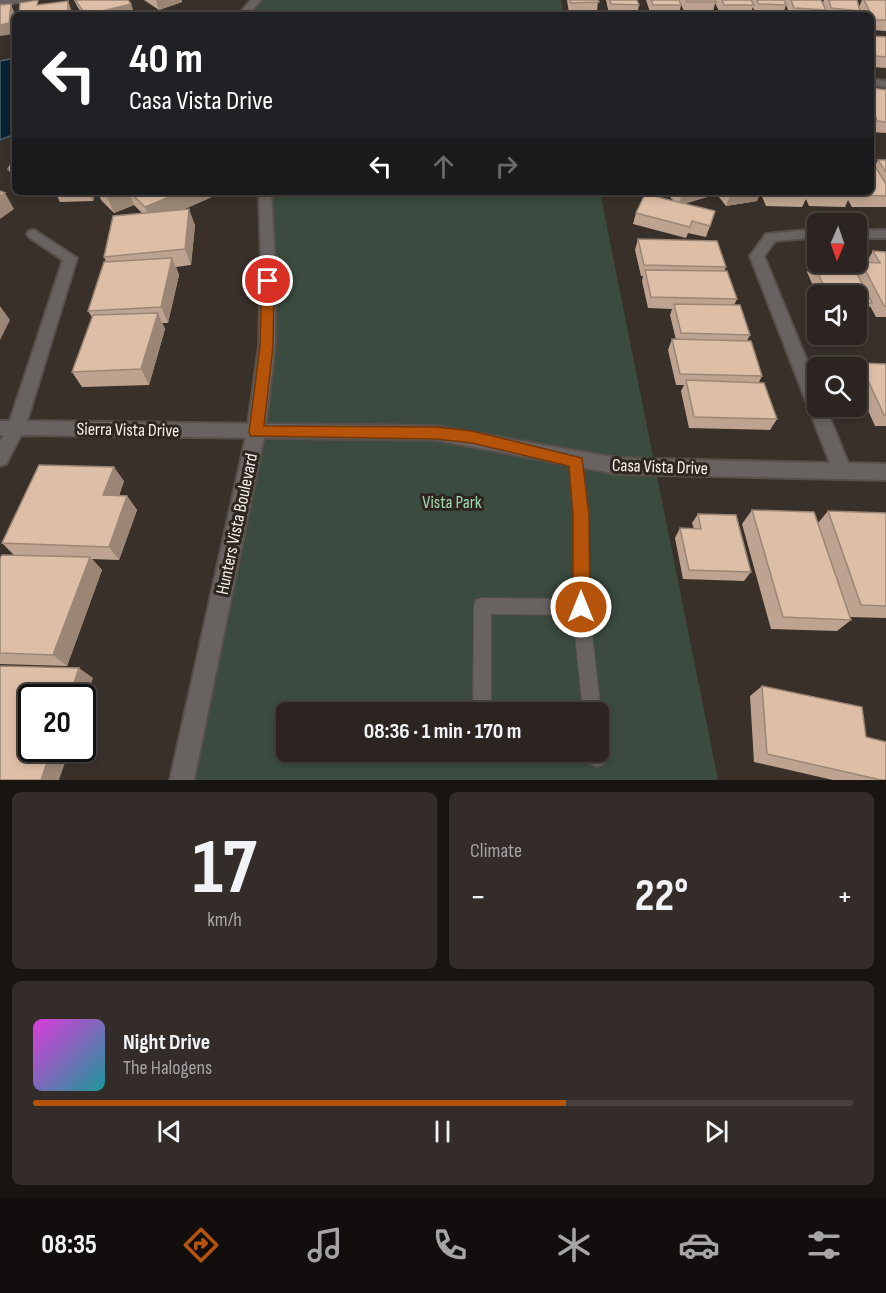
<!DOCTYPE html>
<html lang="en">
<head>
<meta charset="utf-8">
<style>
  :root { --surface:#2b2420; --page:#332c29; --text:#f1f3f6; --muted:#a6a4a5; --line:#47413e; --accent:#b45309 }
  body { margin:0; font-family:"Sofia Sans Condensed",sans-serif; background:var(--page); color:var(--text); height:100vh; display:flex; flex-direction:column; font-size:22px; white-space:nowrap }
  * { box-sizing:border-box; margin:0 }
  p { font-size:20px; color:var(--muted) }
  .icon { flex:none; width:33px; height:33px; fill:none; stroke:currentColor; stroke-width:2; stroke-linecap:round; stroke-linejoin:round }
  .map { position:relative; height:780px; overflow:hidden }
  .side { display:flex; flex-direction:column; gap:12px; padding:12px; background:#181412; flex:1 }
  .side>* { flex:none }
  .hud { position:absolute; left:12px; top:12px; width:862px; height:183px; border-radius:9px; box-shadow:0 3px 9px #0003,0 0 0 2px var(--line); background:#202124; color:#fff; overflow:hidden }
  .needle { width:39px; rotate:182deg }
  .tools { position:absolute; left:807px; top:213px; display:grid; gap:12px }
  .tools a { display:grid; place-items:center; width:60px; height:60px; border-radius:9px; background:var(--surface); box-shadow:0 3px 9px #0003,0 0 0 2px var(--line); font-size:30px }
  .speed { position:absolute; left:18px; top:684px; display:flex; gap:12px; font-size:30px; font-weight:700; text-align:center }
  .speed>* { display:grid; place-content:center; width:78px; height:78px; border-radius:50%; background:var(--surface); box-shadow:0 3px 9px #0003,0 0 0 2px var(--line); line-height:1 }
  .speed .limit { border:3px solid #111; border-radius:9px; background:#fff; color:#111 }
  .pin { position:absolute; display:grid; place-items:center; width:51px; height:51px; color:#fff; margin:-26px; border:3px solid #fff; border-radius:50%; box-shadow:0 2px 6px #0007 }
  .me { position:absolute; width:66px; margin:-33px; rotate:0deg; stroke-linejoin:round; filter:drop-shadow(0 0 4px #0008) }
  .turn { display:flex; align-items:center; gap:21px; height:126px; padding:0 18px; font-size:27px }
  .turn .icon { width:78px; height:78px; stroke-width:2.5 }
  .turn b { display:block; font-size:42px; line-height:51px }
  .lanes { display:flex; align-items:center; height:57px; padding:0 18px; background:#0003; justify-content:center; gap:30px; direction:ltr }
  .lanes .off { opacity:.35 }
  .big { font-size:45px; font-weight:700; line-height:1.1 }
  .side .card { flex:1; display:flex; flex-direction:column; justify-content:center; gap:9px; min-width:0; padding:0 21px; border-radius:9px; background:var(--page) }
  .side .dial { align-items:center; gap:0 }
  .dial b { font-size:78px; line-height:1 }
  .song { display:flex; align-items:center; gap:18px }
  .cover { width:72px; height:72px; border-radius:9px; background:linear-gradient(135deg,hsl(300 70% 55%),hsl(180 70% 35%)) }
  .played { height:6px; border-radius:3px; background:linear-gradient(90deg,var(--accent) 65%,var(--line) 65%) }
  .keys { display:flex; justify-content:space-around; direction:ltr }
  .heat { display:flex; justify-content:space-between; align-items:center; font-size:33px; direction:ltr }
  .side .tiles { flex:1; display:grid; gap:12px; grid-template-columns:1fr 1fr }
  .card:last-child { grid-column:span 2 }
  .trip { position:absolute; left:276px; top:702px; width:333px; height:60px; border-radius:9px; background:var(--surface); box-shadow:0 3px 9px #0003,0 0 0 2px var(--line); font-weight:700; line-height:60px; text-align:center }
  .menu { display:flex; height:96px; justify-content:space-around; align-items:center; background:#110e0d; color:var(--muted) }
  .menu .icon { width:42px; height:42px }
  .menu .active { color:var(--accent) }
  .menu b { font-size:27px; color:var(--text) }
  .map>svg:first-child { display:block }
</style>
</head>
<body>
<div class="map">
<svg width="886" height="780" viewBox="0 0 886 780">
  <rect width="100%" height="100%" fill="#39302a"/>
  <g fill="#3b4b40" fill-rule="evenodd">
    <path d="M256,0H561L564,15H243Z"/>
    <path d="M265,192H600L718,780H182L256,432ZM286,712H598V752H286Z"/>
  </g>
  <path fill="#072233" stroke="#4f606b" stroke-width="1.5" d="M15,58V134L0,140V61Z"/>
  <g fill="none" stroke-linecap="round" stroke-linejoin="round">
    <defs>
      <g id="service">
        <path d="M576,456L581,458L583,462L589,515V607L601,712L598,719V712H583L573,615L491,614V712H473L474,606L476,600L482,598L573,599V515L569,462L571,458Z"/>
        <path d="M598,743L604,745L607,757L604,764L597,767L590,764L587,752H598Z"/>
      </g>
      <g id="minor">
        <path d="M0,0H29L0,6Z"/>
        <path d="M872,79L886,81V87L872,85Z"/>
        <path d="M818,229V237L775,241L764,256L818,388V406H825L848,463L886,464V480L617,474L436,440L21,435L6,464L0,466V442L4,435H0V421H10L63,260L29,237L27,234L29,231L34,230L77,258L27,421L436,426L617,458L830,463L750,256L766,234Z"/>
        <rect x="856" y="230" width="30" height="8"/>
      </g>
      <g id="tertiary">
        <path d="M251,0H261L248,15H238Z"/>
        <path d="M259,192H271L275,259V346L265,432L194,780H170L247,432L259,346L261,259Z"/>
      </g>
    </defs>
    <use href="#service" stroke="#574f49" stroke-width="2"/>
    <use href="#minor" stroke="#574f49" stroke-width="4"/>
    <use href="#tertiary" stroke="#574f49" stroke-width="4"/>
    <use href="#service" fill="#686361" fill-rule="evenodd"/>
    <use href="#minor" fill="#686361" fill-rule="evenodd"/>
    <use href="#tertiary" fill="#686361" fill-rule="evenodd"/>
  </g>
  <g fill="#bea490">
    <path d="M74,0H128L135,14L83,15L77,6Z"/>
    <path d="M144,0H182V2L159,10Z"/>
    <path d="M567,0H598L597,12L569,13Z"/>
    <path d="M606,0H637L639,5L637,15L609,14Z"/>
    <path d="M646,0H679L681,5L679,15H651Z"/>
    <path d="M679,0H821L824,7L823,2L824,0H857L859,7L862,0H886V31L872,30V15H862L860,11L859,15H827L825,10L823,15H790L786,5L783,15L755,14L753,7L750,15H721L715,3L713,12L684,11Z"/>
    <path d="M872,36L886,37V68L872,67Z"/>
    <path d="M872,88L886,90V133L872,132Z"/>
    <path d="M15,157V181L8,169Z"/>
    <path d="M878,160H886V207H852L848,200L845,207L809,206L806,199L802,207L766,206L760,192L757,201L726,206L715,192H872L875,166Z"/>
    <path d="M55,192H96L93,201L60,202Z"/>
    <path d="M98,192H213L214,196L184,209L195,225L191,265L176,267L179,275L168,323H162L165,329L149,385L82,387L72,372L92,317L88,311L106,262L104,257L142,213L134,205L114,213L101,200Z"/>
    <path d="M664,192H709L707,197L686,203L710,226L706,237L688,233L686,238L633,224L636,213L673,200Z"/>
    <path d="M638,239L726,267L724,271L737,299L734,305L750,335L747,341L762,376L759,382L777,419L770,430L689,428L681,391L684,385H676L668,350L672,339L676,340L670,315L672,309L648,308L642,281L643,276H641L635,250Z"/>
    <path d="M873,251L886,252V317H876L870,306L865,314H856V296H818V297L807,272L813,261L856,271L861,262L866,263Z"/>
    <path d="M860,363L886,364V426H875L856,384V368Z"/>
    <path d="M124,481L119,496H127L137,510L119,560L92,559L102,570L67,666L0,664V558L14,555L2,543Z"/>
    <path d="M752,510L818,523L828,511L886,513V618L850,617L851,620L837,631L771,629L742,524Z"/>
    <path d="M698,514L751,572L744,581L683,579L675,538L680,528L694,529L692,523Z"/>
    <path d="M762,686L866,737L886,780H833L754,762L750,696Z"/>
  </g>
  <g fill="#9b8675">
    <path d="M156,0H182V2L159,10Z"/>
    <path d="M68,1L72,11V15H68Z"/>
    <path d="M11,4L15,14L14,34L0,36V25Z"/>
    <path d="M131,4L135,14L87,15Z"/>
    <path d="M88,192H96L93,201Z"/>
    <path d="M119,192H128L134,205L114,213L107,197Z"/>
    <path d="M181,192H213L214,196L152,224L145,207Z"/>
    <path d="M690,192H709L707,197L678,206L682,194Z"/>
    <path d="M748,192H761L757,201L726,206L730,195Z"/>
    <path d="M5,193L14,209L0,219V196Z"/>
    <path d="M189,209L195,225L191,265L185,249Z"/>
    <path d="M172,258L179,275L168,323L161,307Z"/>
    <path d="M0,306L10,320L0,340Z"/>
    <path d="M158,313L165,329L149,385L141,369Z"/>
    <path d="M114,467L124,481L113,510L103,495Z"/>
    <path d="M127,496L137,510L119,560L109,547Z"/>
    <path d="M90,557L102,570L67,666L53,655Z"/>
    <path d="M79,668L93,678L82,709V698H69Z"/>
    <path d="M52,748H70L59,780H41Z"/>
  </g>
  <g fill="#ddbfa7" stroke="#9b8675" stroke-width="1.5">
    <path d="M38,0L37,5L68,1V15H19L20,3Z"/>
    <path d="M75,0H128L131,4L86,15Z"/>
    <path d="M570,0H598L599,2L571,3Z"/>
    <path d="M610,0H637L639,5L611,4Z"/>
    <path d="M651,0H679L681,5H653Z"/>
    <path d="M686,0H715L716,2H687Z"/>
    <path d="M722,0H751L754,5H724Z"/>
    <path d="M757,0H784L786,5L759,4Z"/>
    <path d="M791,0H821L826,10L794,8Z"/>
    <path d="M829,0H857L860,11L831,8Z"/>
    <path d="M864,0H886V20H874Z"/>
    <path d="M11,4L9,23L0,25V5Z"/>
    <path d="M872,36L886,37V57L876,56L872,41Z"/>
    <path d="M872,88L886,90V122L877,121L872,106Z"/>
    <path d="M15,157V169H8Z"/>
    <path d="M878,160H886V172Z"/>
    <path d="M872,166H875L886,184V196L858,195L856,192H872Z"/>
    <path d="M0,191L5,193L0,196Z"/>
    <path d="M102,192H119L107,197Z"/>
    <path d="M130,192H181L145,207Z"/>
    <path d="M679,192H690L682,194Z"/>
    <path d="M728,192H748L730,195Z"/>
    <path d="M770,192H806L808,195H771Z"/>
    <path d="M813,192H849L851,196L815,195Z"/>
    <path d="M645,194L715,211L710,226L692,221L690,227L636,213Z"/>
    <path d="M189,209L185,249L104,257L113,216Z"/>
    <path d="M638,239L717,241L726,267L644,265Z"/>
    <path d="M873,251L886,252V306H884L861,262L880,263Z"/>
    <path d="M172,258L161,307L88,311L104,262Z"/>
    <path d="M813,261H818V262H851L872,303H856V296H828Z"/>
    <path d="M645,270L727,271L737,299L651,297Z"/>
    <path d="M674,304L740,305L750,335L681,333Z"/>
    <path d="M158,313L141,369L72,372L93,315Z"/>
    <path d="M672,339L751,341L762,376L680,374Z"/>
    <path d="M860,363L886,364V415H884Z"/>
    <path d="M686,380L764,383L777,419L694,417Z"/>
    <path d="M39,465L114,467L103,495L127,496L109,547L2,543Z"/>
    <path d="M752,510L814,512L851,620L783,617Z"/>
    <path d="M828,511L886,513V606L861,605Z"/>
    <path d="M698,514L736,515L751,572L689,570L680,528L701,529Z"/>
    <path d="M2,555L90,557L53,655L0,653V558Z"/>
    <path d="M0,666L79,668L69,698H32V748H52L41,780H0Z"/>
    <path d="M762,686L862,707L866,737L886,742V780H881L767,754Z"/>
  </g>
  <path fill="#b45309" stroke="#753606" stroke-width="1.5" d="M268,277L274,281L273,346L264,426L436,427L472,431L582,458L589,515L590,607L587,613L581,615L575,613L573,607V515L569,466L472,443L436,439L251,436L249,432L260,346L262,281Z"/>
  <g text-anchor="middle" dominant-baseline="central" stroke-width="6" stroke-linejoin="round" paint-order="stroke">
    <g font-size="18" fill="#f7f1ed" stroke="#2e2720">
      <text transform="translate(128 430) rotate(1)">Sierra Vista Drive</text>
      <text transform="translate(660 467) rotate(2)">Casa Vista Drive</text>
      <text transform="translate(237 524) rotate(-78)">Hunters Vista Boulevard</text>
    </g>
    <g font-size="18" fill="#a2d7b1" stroke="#2e2720">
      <text x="452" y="502">Vista Park</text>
    </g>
  </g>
</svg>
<div class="tools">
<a><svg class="needle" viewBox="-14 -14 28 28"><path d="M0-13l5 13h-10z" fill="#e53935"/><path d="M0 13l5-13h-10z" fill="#a6a4a5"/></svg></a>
<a><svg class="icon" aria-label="sound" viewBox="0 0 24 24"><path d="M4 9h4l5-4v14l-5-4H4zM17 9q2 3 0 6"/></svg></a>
<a><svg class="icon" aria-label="search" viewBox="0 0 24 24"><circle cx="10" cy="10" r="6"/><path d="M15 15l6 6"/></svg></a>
</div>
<div class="speed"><div class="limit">20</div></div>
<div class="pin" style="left:268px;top:281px;background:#d93025"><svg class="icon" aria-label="arrive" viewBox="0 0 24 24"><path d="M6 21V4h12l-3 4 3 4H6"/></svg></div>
<svg class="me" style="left:581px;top:607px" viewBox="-20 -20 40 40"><circle r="17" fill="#b45309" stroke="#fff" stroke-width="3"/><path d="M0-11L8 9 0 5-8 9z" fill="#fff"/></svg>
<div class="trip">08:36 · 1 min · 170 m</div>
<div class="hud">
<div class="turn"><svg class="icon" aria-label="left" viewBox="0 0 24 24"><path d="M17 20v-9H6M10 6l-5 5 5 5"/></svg><div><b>40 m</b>Casa Vista Drive</div></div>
<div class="lanes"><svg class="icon" aria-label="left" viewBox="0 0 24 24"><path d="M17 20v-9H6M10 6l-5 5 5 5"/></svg><svg class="icon off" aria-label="ahead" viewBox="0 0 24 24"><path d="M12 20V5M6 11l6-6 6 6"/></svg><svg class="icon off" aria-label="right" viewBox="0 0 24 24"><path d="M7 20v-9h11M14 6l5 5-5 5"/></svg></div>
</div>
</div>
<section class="side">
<div class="tiles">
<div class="card dial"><b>17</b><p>km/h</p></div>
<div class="card"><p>Climate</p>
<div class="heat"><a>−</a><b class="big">22°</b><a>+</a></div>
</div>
<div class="card">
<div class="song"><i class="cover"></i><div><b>Night Drive</b><p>The Halogens</p></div></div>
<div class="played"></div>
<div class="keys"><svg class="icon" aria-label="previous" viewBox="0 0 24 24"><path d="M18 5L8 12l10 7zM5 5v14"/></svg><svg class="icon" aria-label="pause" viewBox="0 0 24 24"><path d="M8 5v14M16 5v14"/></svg><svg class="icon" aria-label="next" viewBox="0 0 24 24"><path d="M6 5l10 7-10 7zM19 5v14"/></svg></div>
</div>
</div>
</section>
<nav class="menu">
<b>08:35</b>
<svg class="icon active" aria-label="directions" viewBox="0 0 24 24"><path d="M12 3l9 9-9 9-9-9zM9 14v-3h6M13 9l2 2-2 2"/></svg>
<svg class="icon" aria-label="music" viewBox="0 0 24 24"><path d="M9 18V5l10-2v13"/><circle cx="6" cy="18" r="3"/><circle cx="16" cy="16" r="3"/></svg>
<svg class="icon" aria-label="phone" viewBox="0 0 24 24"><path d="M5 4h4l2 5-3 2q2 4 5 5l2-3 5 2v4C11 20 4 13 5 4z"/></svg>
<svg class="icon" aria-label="climate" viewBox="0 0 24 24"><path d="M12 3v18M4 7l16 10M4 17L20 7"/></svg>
<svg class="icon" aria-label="car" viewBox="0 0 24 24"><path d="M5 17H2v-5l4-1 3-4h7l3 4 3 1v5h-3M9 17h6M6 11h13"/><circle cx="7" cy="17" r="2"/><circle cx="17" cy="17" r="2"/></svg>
<svg class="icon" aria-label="filters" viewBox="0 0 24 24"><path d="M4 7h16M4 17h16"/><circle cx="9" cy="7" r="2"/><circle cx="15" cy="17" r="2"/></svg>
</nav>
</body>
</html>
